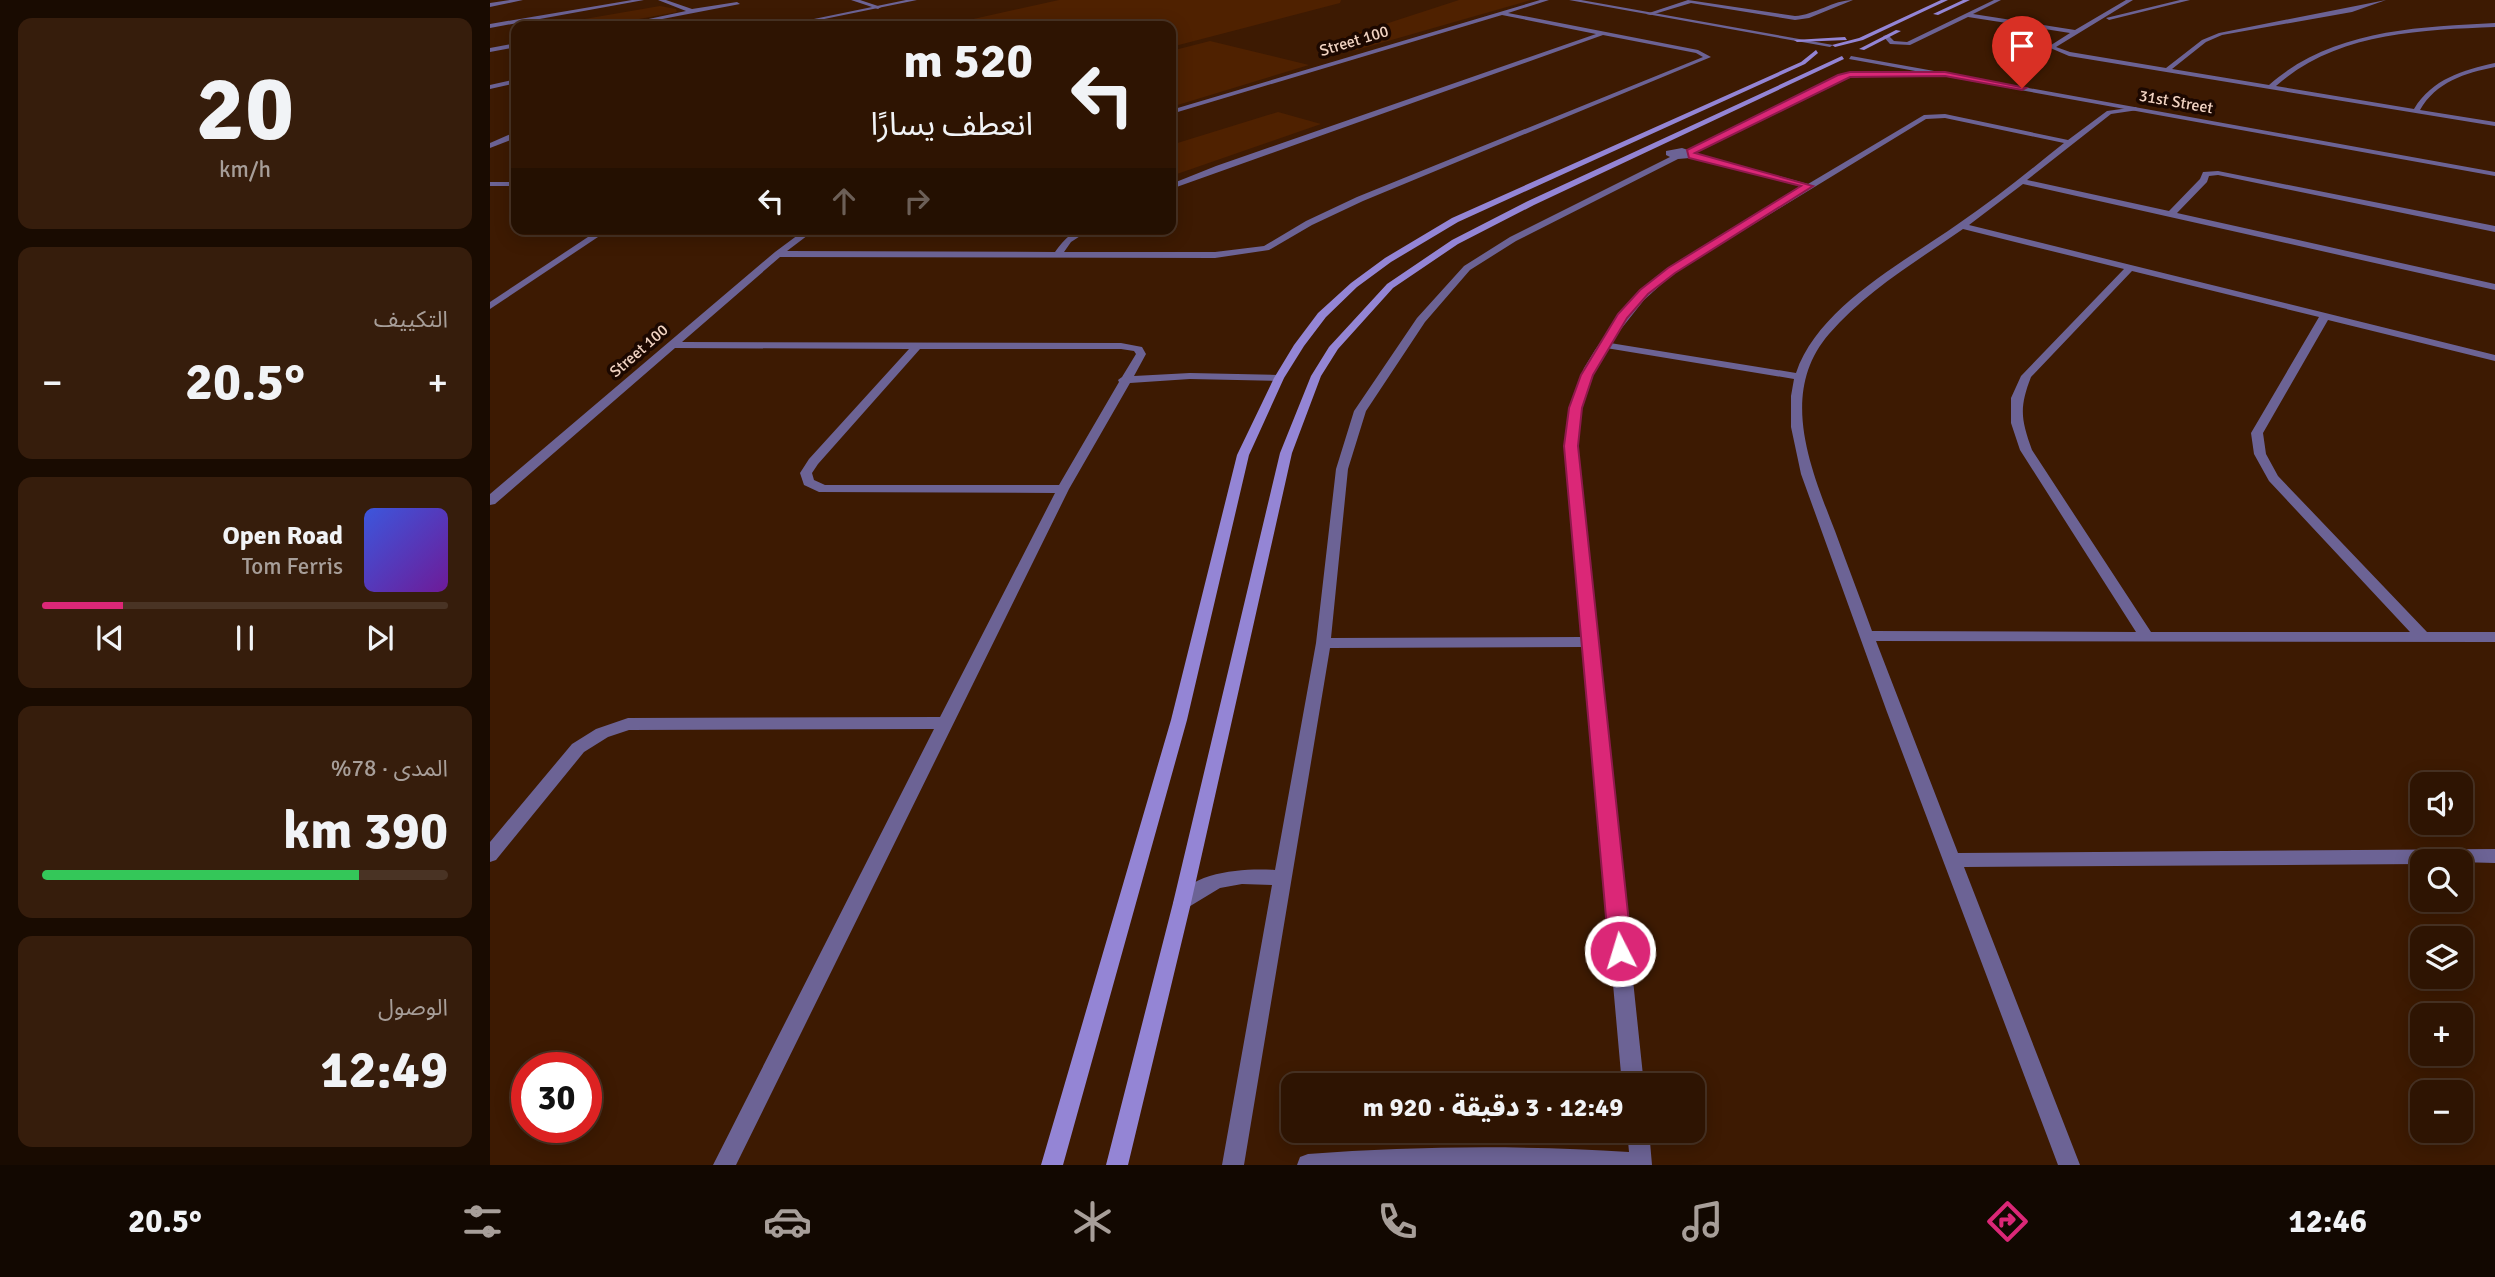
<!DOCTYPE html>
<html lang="ar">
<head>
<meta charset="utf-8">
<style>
  :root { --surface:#2e1402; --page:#361d0c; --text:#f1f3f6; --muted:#a79e99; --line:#493324; --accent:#db2777 }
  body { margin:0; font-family:Signika,"Noto Sans Arabic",sans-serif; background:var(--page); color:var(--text); direction:rtl; height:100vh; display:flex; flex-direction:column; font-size:26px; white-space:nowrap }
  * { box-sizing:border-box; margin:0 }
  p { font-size:23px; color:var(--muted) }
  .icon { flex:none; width:38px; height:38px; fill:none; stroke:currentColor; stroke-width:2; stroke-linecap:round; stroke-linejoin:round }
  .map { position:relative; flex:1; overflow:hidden; direction:ltr }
  .panel { display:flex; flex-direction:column; gap:18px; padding:18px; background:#190b01; width:490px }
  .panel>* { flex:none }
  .hud { position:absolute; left:21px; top:21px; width:665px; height:214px; border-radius:14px; box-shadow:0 4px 18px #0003,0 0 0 2px var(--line); direction:rtl; background:#2e1402; color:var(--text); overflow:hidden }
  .controls { position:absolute; left:1920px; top:772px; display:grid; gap:14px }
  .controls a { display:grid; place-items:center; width:63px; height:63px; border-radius:14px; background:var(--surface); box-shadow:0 4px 18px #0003,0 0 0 2px var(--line); font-size:35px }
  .speed { position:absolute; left:21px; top:1052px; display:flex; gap:14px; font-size:35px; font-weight:700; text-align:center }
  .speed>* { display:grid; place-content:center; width:91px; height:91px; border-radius:50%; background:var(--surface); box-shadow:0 4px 18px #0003,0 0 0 2px var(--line); line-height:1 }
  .speed .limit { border:10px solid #d22; background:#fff; color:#111 }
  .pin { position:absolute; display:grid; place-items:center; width:60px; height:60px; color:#fff; margin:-72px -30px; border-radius:50% 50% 50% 0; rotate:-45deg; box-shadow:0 0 7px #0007 }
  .pin .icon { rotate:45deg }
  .me { position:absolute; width:77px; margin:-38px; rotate:355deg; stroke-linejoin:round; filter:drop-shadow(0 0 5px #0008) }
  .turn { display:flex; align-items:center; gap:24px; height:147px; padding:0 28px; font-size:32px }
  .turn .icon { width:91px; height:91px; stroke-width:2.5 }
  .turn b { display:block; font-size:49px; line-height:60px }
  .lanes { display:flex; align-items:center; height:66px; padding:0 28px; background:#0003; justify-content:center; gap:35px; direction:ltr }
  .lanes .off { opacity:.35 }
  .big { font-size:52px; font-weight:800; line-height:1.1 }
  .panel .card { flex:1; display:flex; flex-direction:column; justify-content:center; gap:10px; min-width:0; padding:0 24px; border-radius:14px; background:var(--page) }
  .panel .dial { align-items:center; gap:0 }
  .dial b { font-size:91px; line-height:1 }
  .song { display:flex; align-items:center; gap:21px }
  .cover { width:84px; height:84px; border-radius:10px; background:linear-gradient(135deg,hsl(230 70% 55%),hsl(280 70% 35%)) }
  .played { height:7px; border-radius:4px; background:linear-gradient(90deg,var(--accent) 20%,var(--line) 20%) }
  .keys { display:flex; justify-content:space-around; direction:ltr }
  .heat { display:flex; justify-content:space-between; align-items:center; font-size:38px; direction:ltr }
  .charge { height:10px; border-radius:5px; background:linear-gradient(90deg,#34c759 78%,var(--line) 0) }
  .trip { position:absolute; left:791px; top:1073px; width:424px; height:70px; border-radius:14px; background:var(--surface); box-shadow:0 4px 18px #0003,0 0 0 2px var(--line); font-weight:800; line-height:70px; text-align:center; direction:rtl }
  .menu { display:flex; height:112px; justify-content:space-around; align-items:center; background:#120801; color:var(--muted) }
  .menu .icon { width:49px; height:49px }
  .menu .selected { color:var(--accent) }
  .menu b { font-size:32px; color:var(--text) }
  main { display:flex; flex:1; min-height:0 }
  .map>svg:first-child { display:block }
</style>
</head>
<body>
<main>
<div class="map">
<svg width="2005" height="1165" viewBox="0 0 2005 1165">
  <rect width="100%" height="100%" fill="#3d1a02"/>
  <g fill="#4f2100">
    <path d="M569,0H851L850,3L681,47V26H452Z"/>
    <path d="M969,0H1041L863,51L837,43Z"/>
    <path d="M170,6L186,9L187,12L111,26H54Z"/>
    <path d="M720,41L819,65L681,107V51Z"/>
    <path d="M788,112L831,124L687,174L681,172V145Z"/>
  </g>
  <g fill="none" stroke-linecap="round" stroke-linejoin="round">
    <g fill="#6c6395" fill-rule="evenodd">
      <path d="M20,0H33L0,7V3Z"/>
      <path d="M142,0H154L0,28V24Z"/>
      <path d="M168,0H176L202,9L247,2L250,4L136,26H126L196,11Z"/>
      <path d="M361,0H370L391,7L388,9Z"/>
      <path d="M1050,0H1059L1018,13L1208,50L1221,57L873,201L822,225L779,250L725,258L290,257L192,342L631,343L652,347L656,354L644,376L700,373L789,375L794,378L789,381L700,379L640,383L579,489L246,1165H223L444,729L139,730L118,737L94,752L6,860L0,862V842L82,744L106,729L138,718L450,717L565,493L329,492L314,485L310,473L319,459L419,349L185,348L5,504L0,505V494L285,252L316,229H326L297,251L565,252C575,238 584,229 601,229L581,242L574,252H725L774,246L816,221L867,197L1213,57L1206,53L1113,35L681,189V184L726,166L1106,34L1012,15L681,114V110ZM430,349H631L644,351L646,354L632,377L628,380L629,382L569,485H335L324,480L322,473L328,464Z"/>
      <path d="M1198,0L1305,16C1325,15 1343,0 1363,0L1319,18L1305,20L1201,3L1161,15L1156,14Z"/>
      <path d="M1504,0H1511L1483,14L1585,30L1636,0H1643L1566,47L1580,52L1676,68L1712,40L1729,33L1896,0L1862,12L1732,35L1716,42L1682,69L1779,85C1841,30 1926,27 2005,23V27C1929,30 1845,33 1786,86L1924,109C1942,79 1973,70 2005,63V67C1975,73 1946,82 1930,110L2005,122V126L1579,56L1558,47L1580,33L1478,17L1420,45L1400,44L1393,36L1398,35L1404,41L1417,42Z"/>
      <path d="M1690,0H1700L1619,20L1616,18Z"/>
      <path d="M26,43V47L0,52V48Z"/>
      <path d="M1389,71L1455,72L1458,74L1455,76L1389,75L1351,79L1204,153L1318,184L1434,115L1455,114L1578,140L1617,111L1646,107L1648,110L1621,114L1537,180L1679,211L1710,179L1713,172L1728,171L2005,226V232L1728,175L1719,176L1717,182L1687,213L2005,284V290L1533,184L1479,225L2005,355V361L1838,320L1773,433L1776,454L1788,476L1937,632H2005V642L1386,641L1468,853L2005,849V863L1932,861V864L1474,867L1590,1165H1568L1397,712L1311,474L1301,427V396L1304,379L1116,348C1098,380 1089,410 1087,446L1154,1085H1132L1093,647L840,648L754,1165H732L782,885L752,884L730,888L692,911L685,908L683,903C699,871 754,868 785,870L826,643L846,469L864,411L927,318L974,266L1020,237L1180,157L1176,155V151L1192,148L1198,150L1348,76ZM1455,118L1574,143C1539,171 1505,199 1468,224C1414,262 1328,307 1306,373L1120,343L1154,300L1185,272L1436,119ZM1200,158L1313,187L1179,268L1132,312L1105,350L1094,368L1079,408L1075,446L1092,637L841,638L858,469L876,411L935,322L980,270L1026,241L1188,159ZM1473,229L1634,269L1531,376L1521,398V423L1530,450L1646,632L1382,631C1370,598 1357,564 1345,531C1321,469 1288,393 1339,334C1376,291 1427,261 1473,229ZM1642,271L1829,317L1761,433L1764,454L1779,481L1920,632H1661L1542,450C1531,419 1529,408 1541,377Z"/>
      <path d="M23,133H26V138L0,148V143Z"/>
      <rect x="0" y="182" width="26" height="4"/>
      <path d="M110,229H120L0,309V302Z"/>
      <path d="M1137,1130H1159L1162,1165H807L810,1157L818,1154C925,1146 1032,1145 1139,1152Z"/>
    </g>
    <g fill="#6c6395" fill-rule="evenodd">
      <path d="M416,0H427L300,26H290Z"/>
      <path d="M1079,0H1091L1343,45L1340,47Z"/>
      <path d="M1361,56L2005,172V176L1359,59Z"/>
      <path d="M26,79V83L0,89V85Z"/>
    </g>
    <g fill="#9485d5" fill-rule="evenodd">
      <path d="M1451,0H1458L1373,40L1345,47L1342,45L1369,38Z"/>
      <path d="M1473,0H1480L1448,15L1443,14Z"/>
      <path d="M1406,30L1411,31L1374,50L1369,49Z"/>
      <path d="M1355,37L1357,40L1307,42L1304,40Z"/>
      <path d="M1326,50L1328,53L1315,64L968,222L901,262L867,287L836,317L814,346L794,378L759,455L697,720L573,1165H551L681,720L747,455L784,378L804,345L828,313L861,283L895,258L962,218L1311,62Z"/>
      <path d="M1352,56L1354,59L1044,205L968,244L903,288L848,349L831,376L802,453L701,903L638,1165H616L683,903L790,453L821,376L839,347L897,284L962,240L1038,201Z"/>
    </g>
  </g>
  <path fill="#db2777" stroke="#8e194d" stroke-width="2" d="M1360,72H1455L1536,88L1532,90L1455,76L1360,77L1205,153L1323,186L1185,273L1158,294L1137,318L1103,375L1092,408L1088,446L1142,951L1138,958L1130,961L1123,958L1119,951L1074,446L1079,408L1091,375L1128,314L1150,290L1178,268L1311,186L1199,158L1197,150L1348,75Z"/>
  <g text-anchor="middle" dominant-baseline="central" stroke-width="7" stroke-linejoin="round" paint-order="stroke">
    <g font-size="16" fill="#f1d3c2" stroke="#1c0800">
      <text transform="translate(864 41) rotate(-17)">Street 100</text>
      <text transform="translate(1686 102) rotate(10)">31st Street</text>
      <text transform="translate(149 351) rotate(-41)">Street 100</text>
    </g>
  </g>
</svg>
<div class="controls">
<a><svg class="icon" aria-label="sound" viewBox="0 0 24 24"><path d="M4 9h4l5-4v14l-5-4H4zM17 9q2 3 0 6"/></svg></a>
<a><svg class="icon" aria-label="search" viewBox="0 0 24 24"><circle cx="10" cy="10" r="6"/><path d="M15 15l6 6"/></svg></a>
<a><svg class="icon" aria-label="layers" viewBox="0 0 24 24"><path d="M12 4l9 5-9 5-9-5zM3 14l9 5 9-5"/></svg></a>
<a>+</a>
<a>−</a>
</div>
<div class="speed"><div class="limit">30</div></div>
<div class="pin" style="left:1532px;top:88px;background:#d93025"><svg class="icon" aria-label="arrive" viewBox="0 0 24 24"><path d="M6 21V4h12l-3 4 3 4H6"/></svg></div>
<svg class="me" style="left:1130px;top:951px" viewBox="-20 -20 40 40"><circle r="17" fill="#db2777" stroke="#fff" stroke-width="3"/><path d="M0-11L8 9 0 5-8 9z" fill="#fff"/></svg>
<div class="trip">12:49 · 3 دقيقة · 920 m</div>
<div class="hud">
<div class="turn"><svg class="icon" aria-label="left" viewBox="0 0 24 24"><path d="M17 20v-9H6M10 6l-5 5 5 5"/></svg><div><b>520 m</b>انعطف يسارًا</div></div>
<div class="lanes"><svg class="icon" aria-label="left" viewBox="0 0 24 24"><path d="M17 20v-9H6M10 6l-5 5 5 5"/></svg><svg class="icon off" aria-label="ahead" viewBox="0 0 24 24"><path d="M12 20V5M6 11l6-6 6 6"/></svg><svg class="icon off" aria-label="right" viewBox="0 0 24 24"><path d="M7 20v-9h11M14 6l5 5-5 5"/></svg></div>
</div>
</div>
<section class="panel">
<div class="card dial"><b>20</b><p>km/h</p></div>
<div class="card"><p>التكييف</p>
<div class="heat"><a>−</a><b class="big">20.5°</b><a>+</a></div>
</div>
<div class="card">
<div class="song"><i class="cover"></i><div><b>Open Road</b><p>Tom Ferris</p></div></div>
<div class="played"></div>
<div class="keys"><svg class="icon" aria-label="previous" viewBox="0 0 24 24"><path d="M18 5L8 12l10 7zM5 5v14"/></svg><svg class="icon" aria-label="pause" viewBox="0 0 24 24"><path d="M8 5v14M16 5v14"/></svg><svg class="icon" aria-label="next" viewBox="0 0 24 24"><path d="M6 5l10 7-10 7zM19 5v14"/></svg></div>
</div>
<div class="card"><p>المدى · 78%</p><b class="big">390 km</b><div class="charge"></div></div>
<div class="card"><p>الوصول</p><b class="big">12:49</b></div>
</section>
</main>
<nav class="menu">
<b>12:46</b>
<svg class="icon selected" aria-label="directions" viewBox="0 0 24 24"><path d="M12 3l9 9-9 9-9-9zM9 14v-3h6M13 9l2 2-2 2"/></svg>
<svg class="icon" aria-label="music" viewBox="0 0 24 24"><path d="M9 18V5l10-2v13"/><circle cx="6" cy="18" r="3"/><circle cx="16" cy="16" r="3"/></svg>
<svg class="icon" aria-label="phone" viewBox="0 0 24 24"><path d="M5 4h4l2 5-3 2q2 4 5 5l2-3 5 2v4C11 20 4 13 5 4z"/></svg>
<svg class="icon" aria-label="climate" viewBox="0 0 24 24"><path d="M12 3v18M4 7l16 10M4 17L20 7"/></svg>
<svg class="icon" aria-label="car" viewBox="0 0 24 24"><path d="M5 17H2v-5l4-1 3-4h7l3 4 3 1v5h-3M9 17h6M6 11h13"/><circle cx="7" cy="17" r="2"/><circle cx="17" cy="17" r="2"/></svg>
<svg class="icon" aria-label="filters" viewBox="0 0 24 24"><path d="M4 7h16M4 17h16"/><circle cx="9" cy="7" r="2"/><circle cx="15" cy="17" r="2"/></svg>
<b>20.5°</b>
</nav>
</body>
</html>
